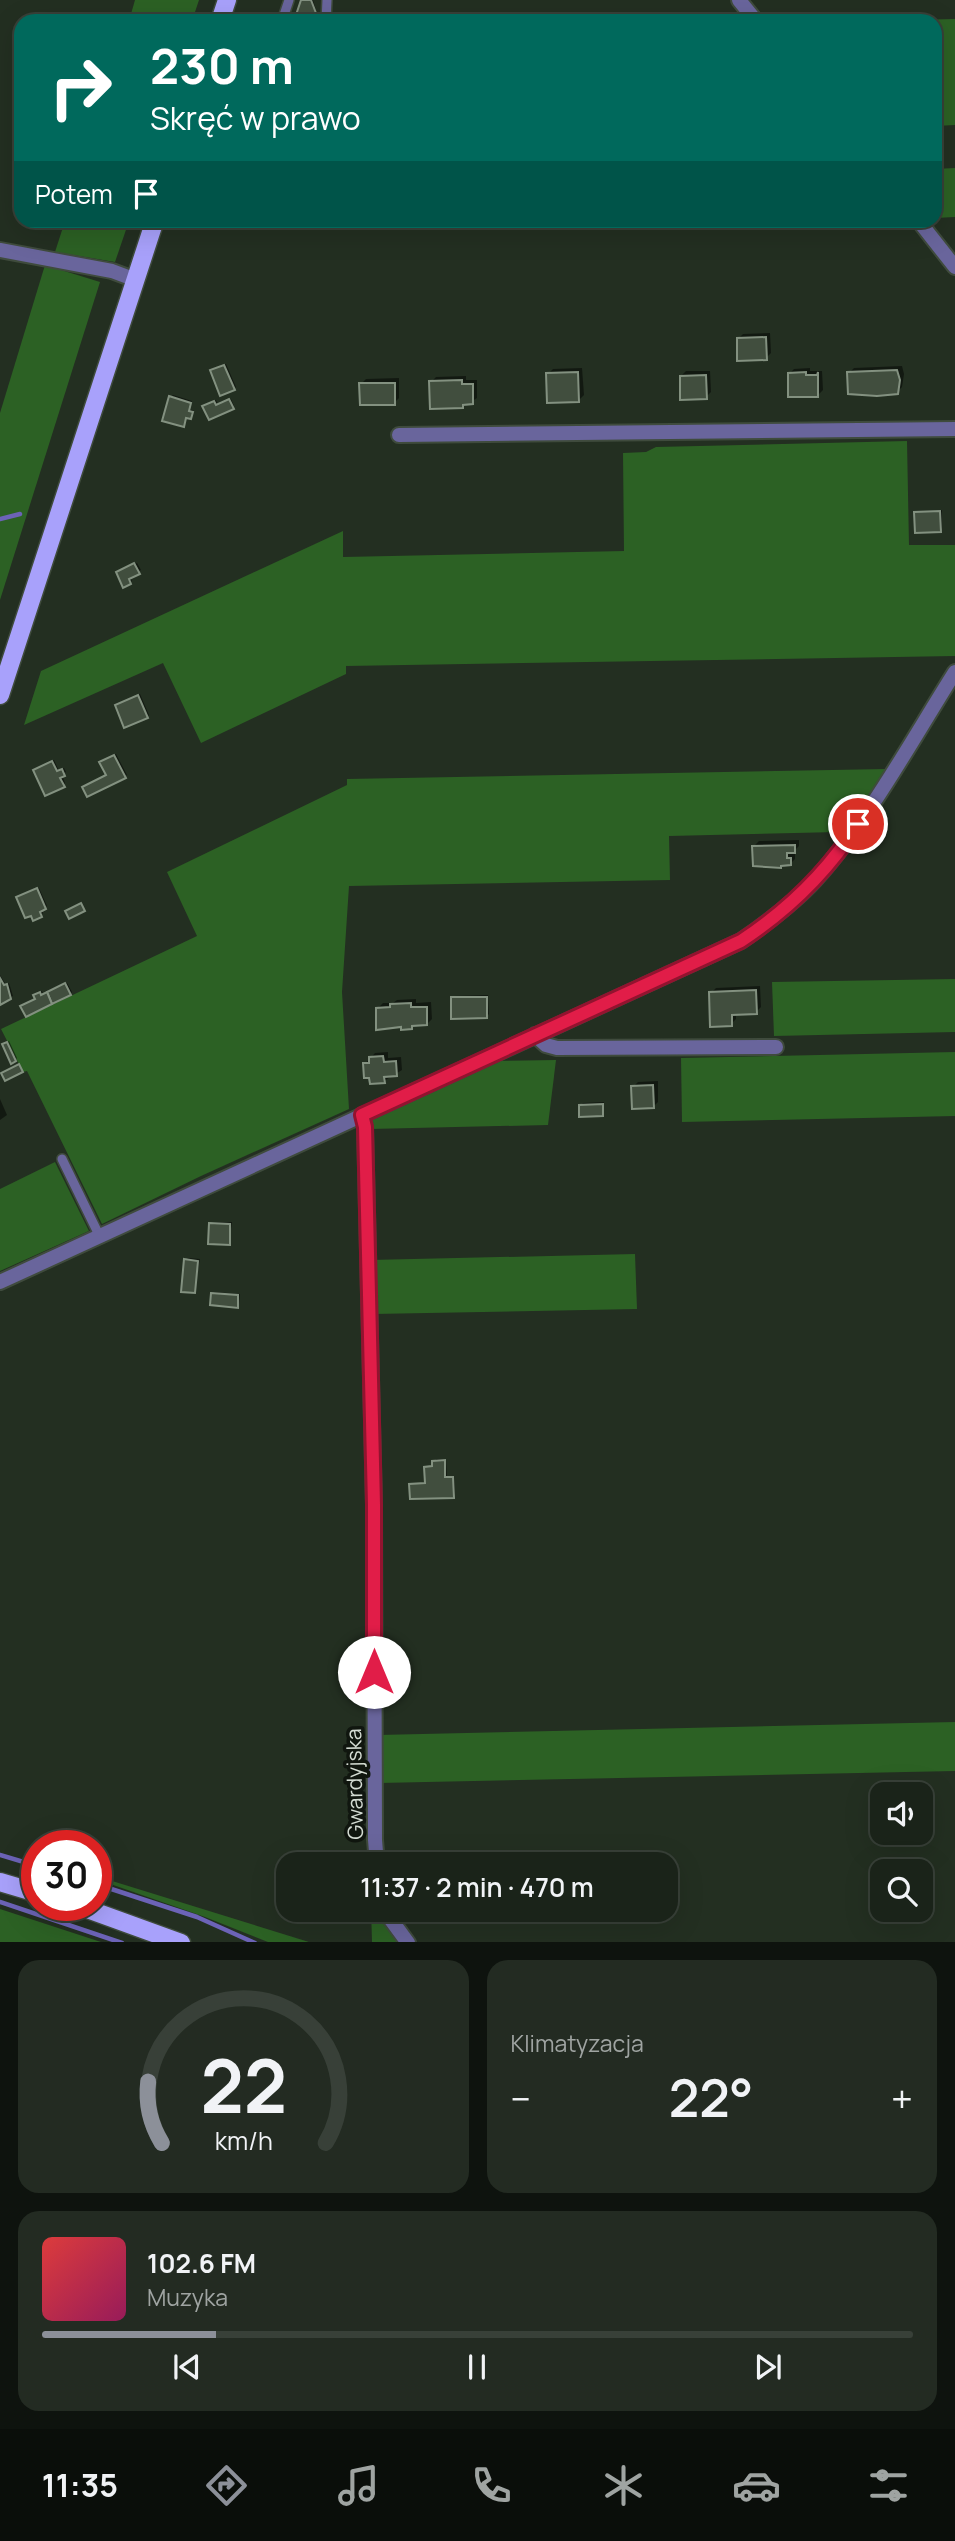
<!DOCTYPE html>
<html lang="pl">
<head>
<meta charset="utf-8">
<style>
  :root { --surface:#1a2319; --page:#232b22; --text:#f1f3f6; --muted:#9fa4a2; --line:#384038; --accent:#8c9099 }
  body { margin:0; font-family:Manrope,sans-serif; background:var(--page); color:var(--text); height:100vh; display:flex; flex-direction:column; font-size:26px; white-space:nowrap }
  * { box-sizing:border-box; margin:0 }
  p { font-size:23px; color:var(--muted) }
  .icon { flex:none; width:38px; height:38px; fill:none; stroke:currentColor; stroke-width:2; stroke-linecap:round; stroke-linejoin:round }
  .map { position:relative; height:1942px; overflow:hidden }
  .side { display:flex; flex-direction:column; gap:18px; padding:18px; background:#0e130e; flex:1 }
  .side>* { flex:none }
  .top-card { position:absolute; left:14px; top:14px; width:928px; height:214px; border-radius:21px; box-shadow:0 7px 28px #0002,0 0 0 2px var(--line); background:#00695c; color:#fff; overflow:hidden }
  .controls { position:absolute; left:870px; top:1782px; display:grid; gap:14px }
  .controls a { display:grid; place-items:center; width:63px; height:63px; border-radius:14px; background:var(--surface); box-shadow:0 7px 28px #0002,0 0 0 2px var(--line); font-size:35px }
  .speed { position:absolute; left:21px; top:1830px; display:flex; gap:14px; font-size:35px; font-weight:700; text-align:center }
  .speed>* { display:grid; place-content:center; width:91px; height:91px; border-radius:50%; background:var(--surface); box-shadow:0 7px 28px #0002,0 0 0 2px var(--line); line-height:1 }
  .speed .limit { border:10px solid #d22; background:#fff; color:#111 }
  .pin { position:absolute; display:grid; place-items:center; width:60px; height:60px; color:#fff; margin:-30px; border:4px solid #fff; border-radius:50%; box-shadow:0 2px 7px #0007 }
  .me { position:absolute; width:77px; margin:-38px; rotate:0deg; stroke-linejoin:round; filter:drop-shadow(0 0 5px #0008) }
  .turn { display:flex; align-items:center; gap:24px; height:147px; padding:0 21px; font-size:32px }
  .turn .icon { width:91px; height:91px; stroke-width:2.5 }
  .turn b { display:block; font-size:49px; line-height:60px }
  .then { display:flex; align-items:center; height:66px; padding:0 21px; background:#0003; gap:14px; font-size:26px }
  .big { font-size:52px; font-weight:600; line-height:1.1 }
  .side .card { flex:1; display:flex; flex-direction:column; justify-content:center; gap:10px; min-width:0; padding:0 24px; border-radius:21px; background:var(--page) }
  .side .dial { align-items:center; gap:0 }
  .dial svg { height:182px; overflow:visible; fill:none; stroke:var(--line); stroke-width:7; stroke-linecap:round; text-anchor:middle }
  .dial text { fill:var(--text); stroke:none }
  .song { display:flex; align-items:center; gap:21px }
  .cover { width:84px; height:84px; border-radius:10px; background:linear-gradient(135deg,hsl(0 70% 55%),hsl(330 70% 35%)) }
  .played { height:7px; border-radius:4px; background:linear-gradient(90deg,var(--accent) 20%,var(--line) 20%) }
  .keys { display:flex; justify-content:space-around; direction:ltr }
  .heat { display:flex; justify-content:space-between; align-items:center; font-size:38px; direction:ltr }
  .side .tiles { flex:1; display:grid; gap:18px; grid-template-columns:1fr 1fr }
  .card:last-child { grid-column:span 2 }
  .trip { position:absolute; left:276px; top:1852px; width:402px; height:70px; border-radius:21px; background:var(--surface); box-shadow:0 7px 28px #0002,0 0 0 2px var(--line); font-weight:600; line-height:70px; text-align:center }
  .tabs { display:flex; height:112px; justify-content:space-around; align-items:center; background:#0a0e0a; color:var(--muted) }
  .tabs .icon { width:49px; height:49px }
  .tabs .current { color:var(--accent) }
  .tabs b { font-size:32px; color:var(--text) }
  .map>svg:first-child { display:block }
</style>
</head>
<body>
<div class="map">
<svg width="955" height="1943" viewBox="0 0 955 1943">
  <rect width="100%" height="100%" fill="#232f21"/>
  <g fill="#2c6124">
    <path d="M135,0H199L192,21H129Z"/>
    <path d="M955,19V125L935,126L934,21H872Z"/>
    <path d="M955,168V217L935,218V169Z"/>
    <path d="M65,221H129L115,262L55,252Z"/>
    <path d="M45,265L100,282L0,600V413Z"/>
    <path d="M907,441L909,545H955V656L346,666V674L201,743L163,663L24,725L41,671L343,531V557L624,551L623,453L646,452L656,447Z"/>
    <path d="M887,769L852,821L845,822L838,832L669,836L670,880L349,886L342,992L349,1109L201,1176L102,1224L27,1071L23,1072L1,1029L197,936L167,872L347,785V779Z"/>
    <path d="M955,979V1032L774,1036L772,982Z"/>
    <path d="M955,1052V1116L682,1122L681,1058Z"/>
    <path d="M556,1060L548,1125L370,1129L372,1116L493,1061Z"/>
    <path d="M55,1162L89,1231L0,1271V1189Z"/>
    <path d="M635,1254L637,1309L373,1314L370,1260Z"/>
    <path d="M955,1722V1771L379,1783L378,1735Z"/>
    <path d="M96,1876L309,1942H268L205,1917L96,1879Z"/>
    <path d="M0,1909L101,1942H0Z"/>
    <path d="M371,1909H377L401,1942H372Z"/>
  </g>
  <g fill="#0007">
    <path d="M303,0H313L319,21H296Z"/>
    <path d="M770,333L771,353L766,358L738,339L743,334Z"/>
    <path d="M226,364L236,387L234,389L214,369Z"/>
    <path d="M902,366L904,374L902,387L897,392L849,373L854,368Z"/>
    <path d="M582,368L584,395L579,400L548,374L553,369Z"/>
    <path d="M810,368V371H822L823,390L818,395L789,374L794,369Z"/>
    <path d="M686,371H710L711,392L706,397L681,376Z"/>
    <path d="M466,376V380H477V398L463,407L431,382L436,377Z"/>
    <path d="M399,378V398L394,403L361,384L366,379Z"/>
    <path d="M173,395L192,401L189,409L194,411L193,415L187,416L183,425L171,397Z"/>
    <path d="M231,399L234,406L233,408L206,404L216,400L218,405Z"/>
    <path d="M942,510V528L940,530L916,513Z"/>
    <path d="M137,563L141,570L130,577L132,581L130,583L120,571Z"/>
    <path d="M140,694L149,715L147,717L119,704Z"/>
    <path d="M116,754L127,775L125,776L108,775L103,760Z"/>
    <path d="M54,760L59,771L64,768L66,772L62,775L65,783L64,785L37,769Z"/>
    <path d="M799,840V846L791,854H795V859L790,864L754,846L759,841Z"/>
    <path d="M39,888L47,906L42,909L43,913L41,915L20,896Z"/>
    <path d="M0,975L6,985L9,983L13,996L0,1003Z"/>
    <path d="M67,983L72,992L70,994L24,1004L36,998L37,994L42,991L43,995Z"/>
    <path d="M760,986L761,1007L756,1012L736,1013V1019L731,1024L711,993L716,988Z"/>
    <path d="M488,995L489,1014L487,1016L452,998L454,996Z"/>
    <path d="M416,999V1003L431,1002L432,1019L427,1024H415L411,1028L403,1025L378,1008L383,1003H393L397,1000Z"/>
    <path d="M9,1041L17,1058L15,1060L6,1043Z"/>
    <path d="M388,1052V1058L401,1057L402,1070L384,1081L365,1064L375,1053Z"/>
    <path d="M658,1081V1102L653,1107L633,1087L638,1082Z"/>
    <path d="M0,1099L7,1115L0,1120Z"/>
    <path d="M604,1102L603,1115L581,1105L583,1103Z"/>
    <path d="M213,1222H232L229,1243L211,1224Z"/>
    <path d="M188,1258L200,1259L194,1291L186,1260Z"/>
    <path d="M214,1292L240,1294L239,1304L237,1306L212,1294Z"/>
    <path d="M436,1459H446L447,1476H454L455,1494L453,1496L411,1484L426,1482V1467L434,1465Z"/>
  </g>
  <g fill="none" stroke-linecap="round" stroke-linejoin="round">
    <g stroke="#6c63b7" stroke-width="4.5">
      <path d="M0,519L20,514"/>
      <path d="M0,1855L37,1866"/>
      <path d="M96,1884L197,1917L255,1943"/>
      <path d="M0,1902L122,1943"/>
    </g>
  </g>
  <g fill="#414e3e" stroke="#839180" stroke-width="2">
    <path d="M301,0H311L319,21H294Z"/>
    <path d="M766,337L767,360L737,361V338Z"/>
    <path d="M224,365L235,390L220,396L210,370Z"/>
    <path d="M897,370L900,380L898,394L877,396L848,394L847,372Z"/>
    <path d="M578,372L579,402L547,403L546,373Z"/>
    <path d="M806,372V375H817L818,372V397H788V373Z"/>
    <path d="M706,375L707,399L680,400V376Z"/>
    <path d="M462,380V384H473V404L463,405V408L430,409L429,381Z"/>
    <path d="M359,383H395V405H360Z"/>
    <path d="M169,396L191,403L189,411L193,412L191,419L186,418L184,427L162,421Z"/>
    <path d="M229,399L234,409L209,420L202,406L214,401L216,405Z"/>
    <path d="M940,511L941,532L915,533L914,512Z"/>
    <path d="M134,563L140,574L129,579L131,584L123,588L116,572Z"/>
    <path d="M138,695L148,718L124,728L115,705Z"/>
    <path d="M114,755L126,778L87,797L82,787L106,775L99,762Z"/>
    <path d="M52,761L57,771L62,769L65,776L60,778L65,787L45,796L33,770Z"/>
    <path d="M795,845V853H787V858H791V865L781,866V868L753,866L752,846Z"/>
    <path d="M37,888L46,909L40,912L42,917L33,921L31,916L25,918L16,897Z"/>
    <path d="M81,903L85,911L69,919L65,911Z"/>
    <path d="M0,978L4,985L7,984L11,999L0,1005Z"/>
    <path d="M65,983L71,995L52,1004L47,992Z"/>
    <path d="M756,990L757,1014L732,1015V1026L710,1027L709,992Z"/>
    <path d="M40,992L41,995L47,992L52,1004L26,1017L20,1006L35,999L33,995Z"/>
    <path d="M451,997H487V1018L451,1019Z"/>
    <path d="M411,1003V1007H427V1025L412,1026V1029L401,1030V1027L376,1030V1008L390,1007V1004Z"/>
    <path d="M7,1042L16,1061L11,1064L2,1044Z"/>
    <path d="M383,1056L384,1062L396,1061L397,1076L384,1077L385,1083L370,1084L369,1078H364L363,1063H369V1057Z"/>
    <path d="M19,1064L23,1072L5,1081L1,1073Z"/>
    <path d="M653,1085L654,1108L632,1109L631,1086Z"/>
    <path d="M603,1104V1116L579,1117V1105Z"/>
    <path d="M209,1223L230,1224V1245L208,1244Z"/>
    <path d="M184,1259L198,1261L195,1293L181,1292Z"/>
    <path d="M211,1293L238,1295V1308L210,1305Z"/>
    <path d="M445,1460V1477H453L454,1498L410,1499L409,1484L425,1483L424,1467L432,1466V1461Z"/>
  </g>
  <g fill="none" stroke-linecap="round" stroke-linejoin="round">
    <defs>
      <g id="service">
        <path d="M282,21L289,0"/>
        <path d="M326,21L327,0"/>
        <path d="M62,1159L99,1235"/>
      </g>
      <g id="minor">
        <path d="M739,0L756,21"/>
        <path d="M918,220L955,267"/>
        <path d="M0,250L112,271L136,280"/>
        <path d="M399,435L955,429"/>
        <path d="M535,1035L546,1045L557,1048L776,1047"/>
        <path d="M362,1115L365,1127L374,1505L375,1840L377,1864"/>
        <path d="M0,1282L741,941C767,923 793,904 815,880C868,821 912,740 955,672"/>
        <path d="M387,1909L389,1917L408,1943"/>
      </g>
      <g id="primary">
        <path d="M220,21L227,0"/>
        <path d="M0,695L155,220"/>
        <path d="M0,1882L37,1893"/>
        <path d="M79,1906L181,1943"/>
      </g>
    </defs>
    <use href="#service" stroke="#3f4b3d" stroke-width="12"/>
    <use href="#minor" stroke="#3f4b3d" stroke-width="18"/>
    <use href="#primary" stroke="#3f4b3d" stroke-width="21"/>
    <use href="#service" stroke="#69659c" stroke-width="9"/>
    <use href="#minor" stroke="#69659c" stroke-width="14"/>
    <use href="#primary" stroke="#a8a1fb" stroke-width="18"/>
  </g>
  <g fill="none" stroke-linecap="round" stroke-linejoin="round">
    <defs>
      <path id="route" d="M374,1672V1505L365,1127L362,1115L741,941C788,910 828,871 858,824"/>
    </defs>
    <use href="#route" stroke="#92132f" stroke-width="18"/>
    <use href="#route" stroke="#e11d48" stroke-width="12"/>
  </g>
  <g text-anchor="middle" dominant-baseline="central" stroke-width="7" stroke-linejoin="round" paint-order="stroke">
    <g font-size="21" fill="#d4dcd3" stroke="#10160f">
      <text transform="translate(354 1784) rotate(-91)">Gwardyjska</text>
    </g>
  </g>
</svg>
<div class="controls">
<a><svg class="icon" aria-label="sound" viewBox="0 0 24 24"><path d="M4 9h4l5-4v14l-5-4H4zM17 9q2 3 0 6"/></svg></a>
<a><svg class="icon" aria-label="search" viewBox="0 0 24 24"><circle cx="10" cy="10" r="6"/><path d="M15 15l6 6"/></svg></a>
</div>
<div class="speed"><div class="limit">30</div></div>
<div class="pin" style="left:858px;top:824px;background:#d93025"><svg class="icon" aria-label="arrive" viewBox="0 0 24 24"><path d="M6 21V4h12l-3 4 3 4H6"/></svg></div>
<svg class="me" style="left:374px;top:1672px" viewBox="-20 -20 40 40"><circle r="19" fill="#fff"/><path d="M0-13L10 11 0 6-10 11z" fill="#e11d48"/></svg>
<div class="trip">11:37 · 2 min · 470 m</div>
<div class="top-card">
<div class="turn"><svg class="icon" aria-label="right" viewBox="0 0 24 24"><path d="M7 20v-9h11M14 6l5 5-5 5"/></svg><div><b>230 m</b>Skręć w prawo</div></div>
<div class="then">Potem<svg class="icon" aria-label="arrive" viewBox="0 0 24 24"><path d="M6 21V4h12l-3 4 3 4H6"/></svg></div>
</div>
</div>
<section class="side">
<div class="tiles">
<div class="card dial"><svg viewBox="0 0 100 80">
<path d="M14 69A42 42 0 1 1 86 69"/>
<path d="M14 69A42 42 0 0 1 8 42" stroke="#8c9099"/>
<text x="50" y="56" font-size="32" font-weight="700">22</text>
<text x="50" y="72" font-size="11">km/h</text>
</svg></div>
<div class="card"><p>Klimatyzacja</p>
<div class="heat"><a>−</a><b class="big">22°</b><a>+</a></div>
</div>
<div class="card">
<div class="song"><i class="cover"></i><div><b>102.6 FM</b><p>Muzyka</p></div></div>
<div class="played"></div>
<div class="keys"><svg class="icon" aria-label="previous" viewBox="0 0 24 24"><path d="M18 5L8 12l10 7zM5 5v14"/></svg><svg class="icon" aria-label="pause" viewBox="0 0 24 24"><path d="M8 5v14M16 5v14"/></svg><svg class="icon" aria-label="next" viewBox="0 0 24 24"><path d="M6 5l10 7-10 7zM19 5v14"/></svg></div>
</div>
</div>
</section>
<nav class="tabs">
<b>11:35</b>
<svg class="icon current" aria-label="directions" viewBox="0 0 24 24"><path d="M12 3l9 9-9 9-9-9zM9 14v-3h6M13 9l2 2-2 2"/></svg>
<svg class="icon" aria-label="music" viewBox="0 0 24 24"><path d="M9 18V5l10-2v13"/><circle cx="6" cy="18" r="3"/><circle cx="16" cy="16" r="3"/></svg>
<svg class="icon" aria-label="phone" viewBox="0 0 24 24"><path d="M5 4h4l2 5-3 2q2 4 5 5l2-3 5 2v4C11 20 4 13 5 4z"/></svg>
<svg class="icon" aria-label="climate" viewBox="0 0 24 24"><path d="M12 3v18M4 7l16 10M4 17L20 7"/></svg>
<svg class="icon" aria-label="car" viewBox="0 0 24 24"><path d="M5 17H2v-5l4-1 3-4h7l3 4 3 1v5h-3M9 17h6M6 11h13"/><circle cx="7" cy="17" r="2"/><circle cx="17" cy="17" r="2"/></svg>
<svg class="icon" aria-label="filters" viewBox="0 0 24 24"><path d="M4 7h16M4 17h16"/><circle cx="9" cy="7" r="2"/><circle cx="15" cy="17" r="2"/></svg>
</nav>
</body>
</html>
